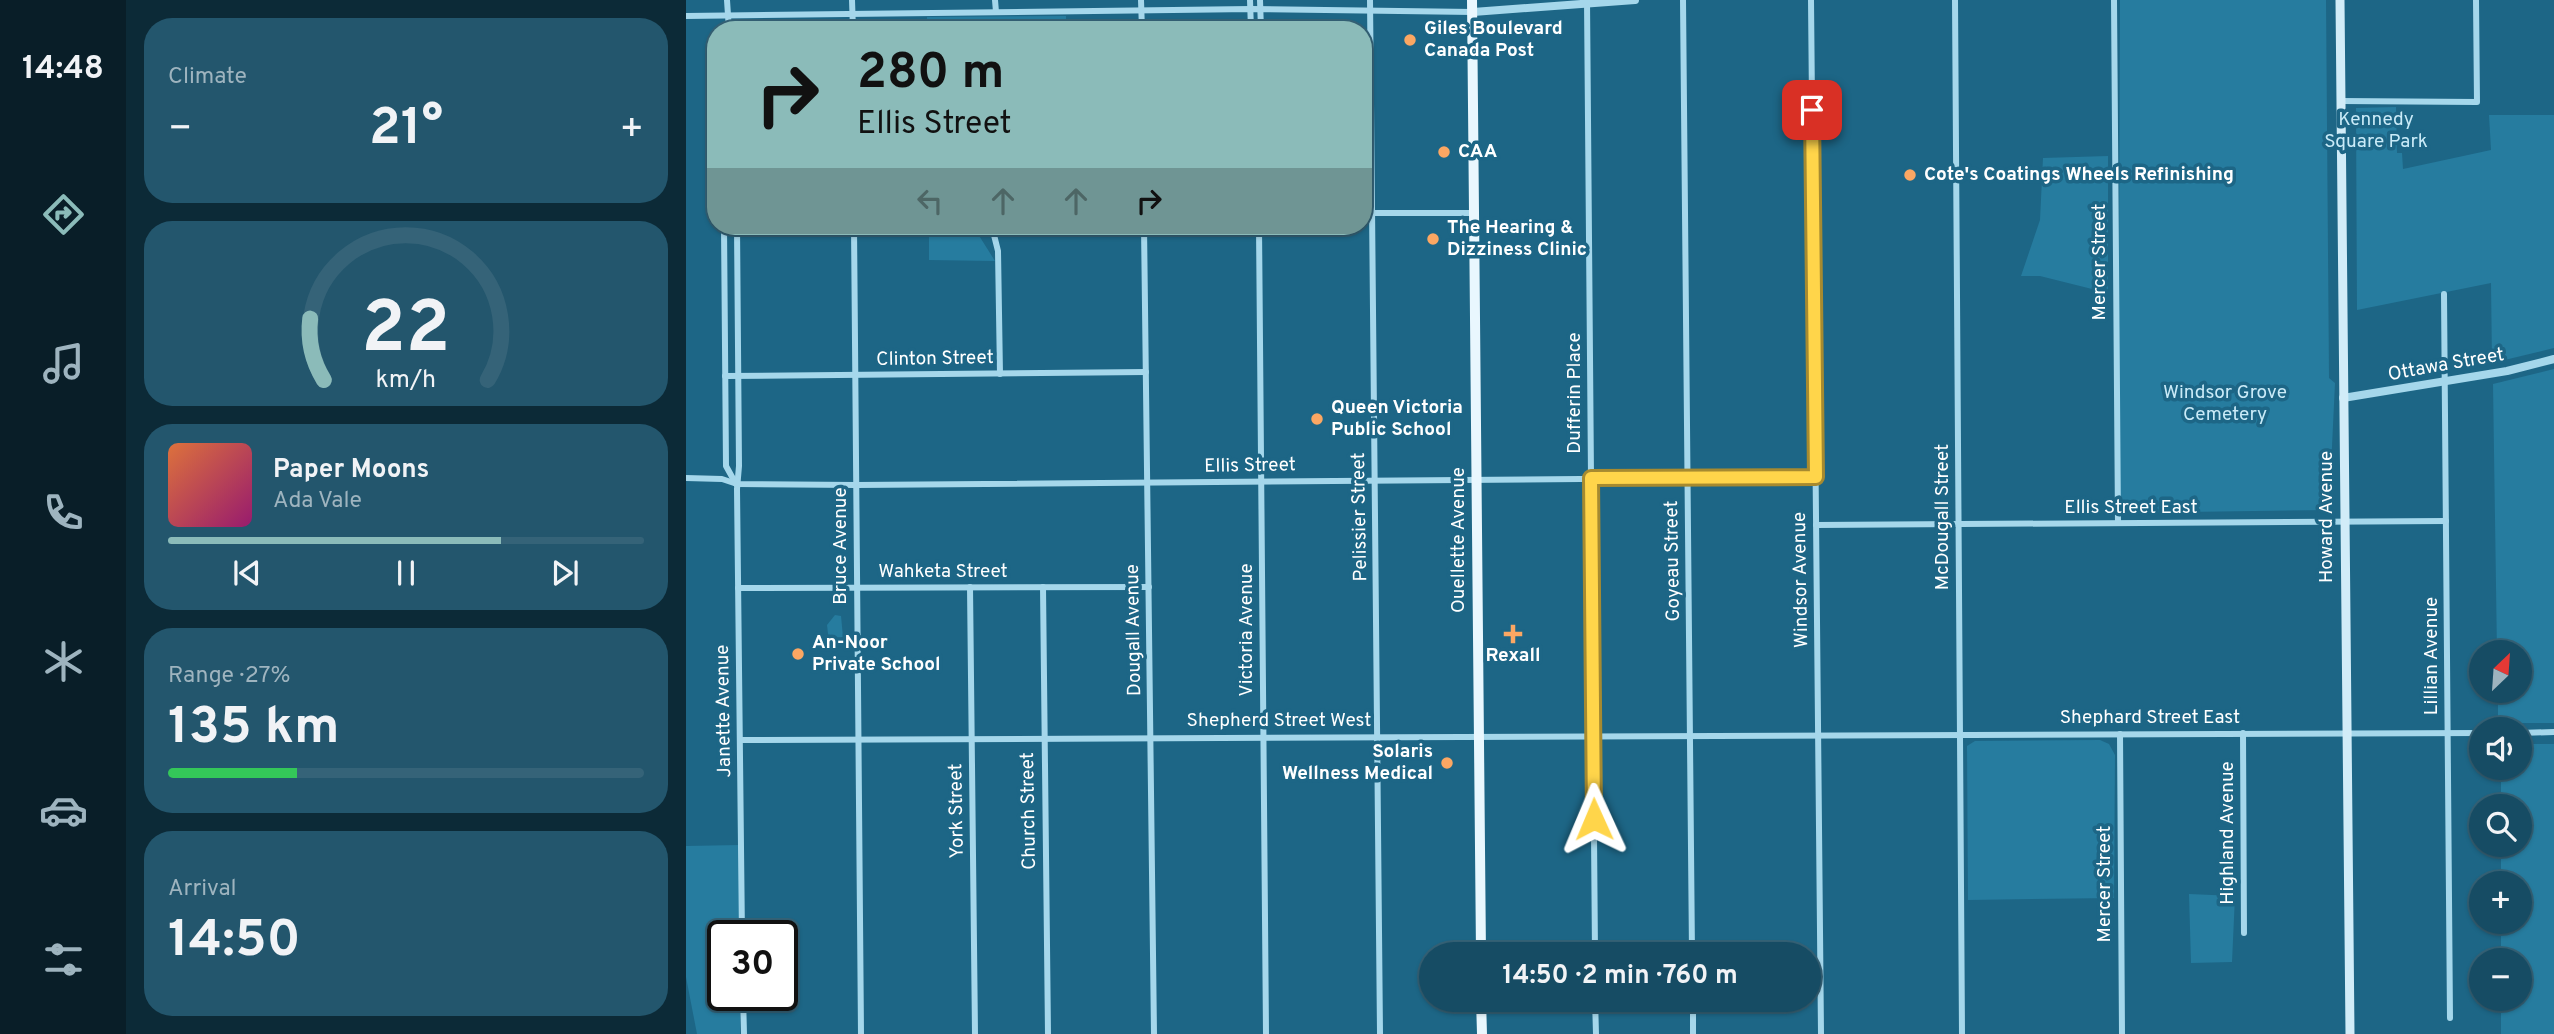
<!DOCTYPE html>
<html lang="en">
<head>
<meta charset="utf-8">
<style>
  :root { --surface:#164c64; --page:#23566d; --text:#f1f3f6; --muted:#9eb4bf; --line:#356378; --accent:#8bbbb9 }
  body { margin:0; font-family:Overpass,sans-serif; background:var(--page); color:var(--text); height:100vh; display:flex; flex-direction:column; font-size:26px; white-space:nowrap }
  * { box-sizing:border-box; margin:0 }
  p { font-size:23px; color:var(--muted) }
  .icon { flex:none; width:38px; height:38px; fill:none; stroke:currentColor; stroke-width:2; stroke-linecap:round; stroke-linejoin:round }
  .map { position:relative; flex:1; overflow:hidden }
  .details { display:flex; flex-direction:column; gap:18px; padding:18px; background:#0c2a37; width:560px }
  .details>* { flex:none }
  .top-card { position:absolute; left:21px; top:21px; width:665px; height:214px; border-radius:28px; box-shadow:0 2px 5px #0004,0 0 0 2px var(--line); background:#8bbbb9; color:#111; overflow:hidden }
  .needle { width:46px; rotate:25deg }
  .fabs { position:absolute; left:1783px; top:640px; display:grid; gap:14px }
  .fabs a { display:grid; place-items:center; width:63px; height:63px; border-radius:50%; background:var(--surface); box-shadow:0 2px 5px #0004,0 0 0 2px var(--line); font-size:35px }
  .speed { position:absolute; left:21px; top:920px; display:flex; gap:14px; font-size:35px; font-weight:700; text-align:center }
  .speed>* { display:grid; place-content:center; width:91px; height:91px; border-radius:50%; background:var(--surface); box-shadow:0 2px 5px #0004,0 0 0 2px var(--line); line-height:1 }
  .speed .limit { border:4px solid #111; border-radius:10px; background:#fff; color:#111 }
  .pin { position:absolute; display:grid; place-items:center; width:60px; height:60px; color:#fff; margin:-30px; border-radius:14px; box-shadow:0 4px 10px #0006 }
  .me { position:absolute; width:77px; margin:-38px; rotate:359deg; stroke-linejoin:round; filter:drop-shadow(0 0 5px #0008) }
  .turn { display:flex; align-items:center; gap:24px; height:147px; padding:0 35px; font-size:32px }
  .turn .icon { width:91px; height:91px; stroke-width:2.5 }
  .turn b { display:block; font-size:49px; line-height:60px }
  .lanes { display:flex; align-items:center; height:66px; padding:0 35px; background:#0003; justify-content:center; gap:35px; direction:ltr }
  .lanes .off { opacity:.35 }
  .big { font-size:52px; font-weight:700; line-height:1.1 }
  .details .card { flex:1; display:flex; flex-direction:column; justify-content:center; gap:10px; min-width:0; padding:0 24px; border-radius:28px; background:var(--page) }
  .details .dial { align-items:center; gap:0 }
  .dial svg { height:182px; overflow:visible; fill:none; stroke:var(--line); stroke-width:7; stroke-linecap:round; text-anchor:middle }
  .dial text { fill:var(--text); stroke:none }
  .song { display:flex; align-items:center; gap:21px }
  .cover { width:84px; height:84px; border-radius:10px; background:linear-gradient(135deg,hsl(20 70% 55%),hsl(320 70% 35%)) }
  .played { height:7px; border-radius:4px; background:linear-gradient(90deg,var(--accent) 70%,var(--line) 70%) }
  .keys { display:flex; justify-content:space-around; direction:ltr }
  .heat { display:flex; justify-content:space-between; align-items:center; font-size:38px; direction:ltr }
  .charge { height:10px; border-radius:5px; background:linear-gradient(90deg,#34c759 27%,var(--line) 0) }
  .trip { position:absolute; left:733px; top:942px; width:402px; height:70px; border-radius:35px; background:var(--surface); box-shadow:0 2px 5px #0004,0 0 0 2px var(--line); font-weight:700; line-height:70px; text-align:center }
  main { display:flex; flex:1; min-height:0 }
  .dock { display:flex; flex-direction:column; width:126px; justify-content:space-around; align-items:center; background:#091e28; color:var(--muted) }
  .dock .icon { width:49px; height:49px }
  .dock .active { color:var(--accent) }
  .dock b { font-size:32px; color:var(--text) }
  .map>svg:first-child { display:block }
</style>
</head>
<body>
<main>
<nav class="dock">
<b>14:48</b>
<svg class="icon active" aria-label="directions" viewBox="0 0 24 24"><path d="M12 3l9 9-9 9-9-9zM9 14v-3h6M13 9l2 2-2 2"/></svg>
<svg class="icon" aria-label="music" viewBox="0 0 24 24"><path d="M9 18V5l10-2v13"/><circle cx="6" cy="18" r="3"/><circle cx="16" cy="16" r="3"/></svg>
<svg class="icon" aria-label="phone" viewBox="0 0 24 24"><path d="M5 4h4l2 5-3 2q2 4 5 5l2-3 5 2v4C11 20 4 13 5 4z"/></svg>
<svg class="icon" aria-label="climate" viewBox="0 0 24 24"><path d="M12 3v18M4 7l16 10M4 17L20 7"/></svg>
<svg class="icon" aria-label="car" viewBox="0 0 24 24"><path d="M5 17H2v-5l4-1 3-4h7l3 4 3 1v5h-3M9 17h6M6 11h13"/><circle cx="7" cy="17" r="2"/><circle cx="17" cy="17" r="2"/></svg>
<svg class="icon" aria-label="filters" viewBox="0 0 24 24"><path d="M4 7h16M4 17h16"/><circle cx="9" cy="7" r="2"/><circle cx="15" cy="17" r="2"/></svg>
</nav>
<section class="details">
<div class="card"><p>Climate</p>
<div class="heat"><a>−</a><b class="big">21°</b><a>+</a></div>
</div>
<div class="card dial"><svg viewBox="0 0 100 80">
<path d="M14 69A42 42 0 1 1 86 69"/>
<path d="M14 69A42 42 0 0 1 8 42" stroke="#8bbbb9"/>
<text x="50" y="56" font-size="32" font-weight="700">22</text>
<text x="50" y="72" font-size="11">km/h</text>
</svg></div>
<div class="card">
<div class="song"><i class="cover"></i><div><b>Paper Moons</b><p>Ada Vale</p></div></div>
<div class="played"></div>
<div class="keys"><svg class="icon" aria-label="previous" viewBox="0 0 24 24"><path d="M18 5L8 12l10 7zM5 5v14"/></svg><svg class="icon" aria-label="pause" viewBox="0 0 24 24"><path d="M8 5v14M16 5v14"/></svg><svg class="icon" aria-label="next" viewBox="0 0 24 24"><path d="M6 5l10 7-10 7zM19 5v14"/></svg></div>
</div>
<div class="card"><p>Range · 27%</p><b class="big">135 km</b><div class="charge"></div></div>
<div class="card"><p>Arrival</p><b class="big">14:50</b></div>
</section>
<div class="map">
<svg width="1868" height="1034" viewBox="0 0 1868 1034">
  <rect width="100%" height="100%" fill="#1d6686"/>
  <g fill="#267c9f">
    <path d="M1434,0H1640L1643,378L1649,383L1643,510L1432,513Z"/>
    <path d="M380,16V30H241V17Z"/>
    <path d="M1710,107L1711,153H1716L1717,169L1805,150L1803,115H1868V348L1806,363L1805,283L1671,310L1670,108Z"/>
    <path d="M1422,156V293L1354,276H1335L1354,220L1357,158Z"/>
    <path d="M243,226H292V234L309,261L243,260Z"/>
    <path d="M1868,369V723H1812V691H1834V653H1811L1807,384Z"/>
    <path d="M149,615L155,616L157,637L143,642L141,625Z"/>
    <path d="M1414,740L1423,744L1429,755L1428,898L1282,900L1281,746L1289,741Z"/>
    <path d="M1834,744H1868V1034H1815V999H1834V961H1815V922H1834V884H1815V845H1834V807H1815V768H1834Z"/>
    <path d="M54,845V936H37V996H54V1034H11L0,977V846Z"/>
    <path d="M1503,894L1549,896L1546,962L1505,963Z"/>
  </g>
  <g fill="none" stroke-linecap="round" stroke-linejoin="round">
    <g stroke="#a5d7eb" stroke-width="6">
      <path d="M41,0L43,30"/>
      <path d="M166,0L167,30"/>
      <path d="M309,0L310,12"/>
      <path d="M455,0L456,30"/>
      <path d="M564,0L565,30"/>
      <path d="M574,0L575,30"/>
      <path d="M684,0L694,1034"/>
      <path d="M901,0L909,954"/>
      <path d="M997,0L1006,954"/>
      <path d="M1125,0L1135,1034"/>
      <path d="M1269,0L1276,1034"/>
      <path d="M1428,0L1432,523"/>
      <path d="M0,16L565,9L787,12"/>
      <path d="M1655,101L1791,102L1790,0"/>
      <path d="M677,213H787"/>
      <path d="M38,226L40,466L50,484"/>
      <path d="M51,226L53,466L51,489L56,936"/>
      <path d="M168,226L175,1034"/>
      <path d="M458,226L468,1034"/>
      <path d="M573,226L580,1034"/>
      <path d="M306,227L312,251L314,374"/>
      <path d="M1758,294L1764,1018"/>
      <path d="M39,376L460,372"/>
      <path d="M0,478L36,479L51,484L170,485L1130,477"/>
      <path d="M1130,525L1760,521"/>
      <path d="M284,587L289,1034"/>
      <path d="M357,587L362,1034"/>
      <path d="M52,588L463,587"/>
      <path d="M1557,733L1558,933"/>
      <path d="M1834,733L1868,732"/>
      <path d="M1434,734L1436,1034"/>
      <path d="M54,740L1796,733"/>
      <path d="M57,996L58,1034"/>
      <path d="M909,999L910,1034"/>
      <path d="M1007,999V1034"/>
    </g>
    <g stroke="#a5d7eb" stroke-width="8">
      <path d="M787,12L949,0"/>
      <path d="M1657,398L1821,371L1868,359"/>
    </g>
    <path stroke="#d1ecf8" stroke-width="9" d="M1654,0L1664,1034"/>
    <g stroke="#e9f7fe" stroke-width="10">
      <path d="M786,0L795,954"/>
      <path d="M795,999L796,1034"/>
    </g>
  </g>
  <g fill="none" stroke-linecap="round" stroke-linejoin="round">
    <defs>
      <path id="route" d="M908,819L905,478L1130,477L1126,110"/>
    </defs>
    <use href="#route" stroke="#a68a30" stroke-width="18"/>
    <use href="#route" stroke="#ffd54a" stroke-width="12"/>
  </g>
  <g fill="#fba763" stroke="#1d6686" stroke-width="2.5">
    <circle cx="724" cy="40" r="7"/>
    <circle cx="758" cy="152" r="7"/>
    <circle cx="1224" cy="175" r="7"/>
    <circle cx="747" cy="239" r="7"/>
    <circle cx="631" cy="419" r="7"/>
    <path d="M823.5 623.5h7v7h7v7h-7v7h-7v-7h-7v-7h7z"/>
    <circle cx="112" cy="654" r="7"/>
    <circle cx="761" cy="763" r="7"/>
  </g>
  <g text-anchor="middle" dominant-baseline="central" stroke-width="7" stroke-linejoin="round" paint-order="stroke">
    <g font-size="19" font-weight="bold" fill="#fff" stroke="#1d6686" text-anchor="start">
      <text x="738" y="29">Giles Boulevard<tspan x="738" dy="22">Canada Post</tspan></text>
      <text x="772" y="152">CAA</text>
      <text x="1238" y="175">Cote's Coatings Wheels Refinishing</text>
      <text x="761" y="228">The Hearing &amp;<tspan x="761" dy="22">Dizziness Clinic</tspan></text>
      <text x="645" y="408">Queen Victoria<tspan x="645" dy="22">Public School</tspan></text>
      <text x="126" y="643">An-Noor<tspan x="126" dy="22">Private School</tspan></text>
      <text x="827" y="656" text-anchor="middle">Rexall</text>
      <text x="747" y="752" text-anchor="end">Solaris<tspan x="747" dy="22">Wellness Medical</tspan></text>
    </g>
    <g font-size="19" fill="#caebf8" stroke="#1d6686">
      <text x="1690" y="120">Kennedy<tspan x="1690" dy="22">Square Park</tspan></text>
      <text x="1539" y="393">Windsor Grove<tspan x="1539" dy="22">Cemetery</tspan></text>
    </g>
    <g font-size="19" fill="#fff" stroke="#1d6686">
      <text transform="translate(1414 262) rotate(-90)">Mercer Street</text>
      <text transform="translate(249 359) rotate(-1)">Clinton Street</text>
      <text transform="translate(1760 365) rotate(-10)">Ottawa Street</text>
      <text transform="translate(889 393) rotate(-90)">Dufferin Place</text>
      <text transform="translate(564 466) rotate(-1)">Ellis Street</text>
      <text x="1445" y="508">Ellis Street East</text>
      <text transform="translate(674 517) rotate(-91)">Pelissier Street</text>
      <text transform="translate(1257 517) rotate(-90)">McDougall Street</text>
      <text transform="translate(1641 517) rotate(-90)">Howard Avenue</text>
      <text transform="translate(773 540) rotate(-90)">Ouellette Avenue</text>
      <text transform="translate(155 546) rotate(-90)">Bruce Avenue</text>
      <text transform="translate(987 561) rotate(-91)">Goyeau Street</text>
      <text x="257" y="572">Wahketa Street</text>
      <text transform="translate(1115 580) rotate(-91)">Windsor Avenue</text>
      <text transform="translate(448 630) rotate(-91)">Dougall Avenue</text>
      <text transform="translate(561 630) rotate(-90)">Victoria Avenue</text>
      <text transform="translate(1746 656) rotate(-90)">Lillian Avenue</text>
      <text transform="translate(38 711) rotate(-91)">Janette Avenue</text>
      <text x="1464" y="718">Shephard Street East</text>
      <text x="593" y="721">Shepherd Street West</text>
      <text transform="translate(271 811) rotate(-91)">York Street</text>
      <text transform="translate(343 811) rotate(-91)">Church Street</text>
      <text transform="translate(1542 833) rotate(-90)">Highland Avenue</text>
      <text transform="translate(1419 884) rotate(-90)">Mercer Street</text>
    </g>
  </g>
</svg>
<div class="fabs">
<a><svg class="needle" viewBox="-14 -14 28 28"><path d="M0-13l5 13h-10z" fill="#e53935"/><path d="M0 13l5-13h-10z" fill="#9eb4bf"/></svg></a>
<a><svg class="icon" aria-label="sound" viewBox="0 0 24 24"><path d="M4 9h4l5-4v14l-5-4H4zM17 9q2 3 0 6"/></svg></a>
<a><svg class="icon" aria-label="search" viewBox="0 0 24 24"><circle cx="10" cy="10" r="6"/><path d="M15 15l6 6"/></svg></a>
<a>+</a>
<a>−</a>
</div>
<div class="speed"><div class="limit">30</div></div>
<div class="pin" style="left:1126px;top:110px;background:#d93025"><svg class="icon" aria-label="arrive" viewBox="0 0 24 24"><path d="M6 21V4h12l-3 4 3 4H6"/></svg></div>
<svg class="me" style="left:908px;top:819px" viewBox="-20 -20 40 40"><path d="M0-17L14 15 0 8-14 15z" fill="#ffd54a" stroke="#fff" stroke-width="4"/></svg>
<div class="trip">14:50 · 2 min · 760 m</div>
<div class="top-card">
<div class="turn"><svg class="icon" aria-label="right" viewBox="0 0 24 24"><path d="M7 20v-9h11M14 6l5 5-5 5"/></svg><div><b>280 m</b>Ellis Street</div></div>
<div class="lanes"><svg class="icon off" aria-label="left" viewBox="0 0 24 24"><path d="M17 20v-9H6M10 6l-5 5 5 5"/></svg><svg class="icon off" aria-label="ahead" viewBox="0 0 24 24"><path d="M12 20V5M6 11l6-6 6 6"/></svg><svg class="icon off" aria-label="ahead" viewBox="0 0 24 24"><path d="M12 20V5M6 11l6-6 6 6"/></svg><svg class="icon" aria-label="right" viewBox="0 0 24 24"><path d="M7 20v-9h11M14 6l5 5-5 5"/></svg></div>
</div>
</div>
</main>
</body>
</html>
